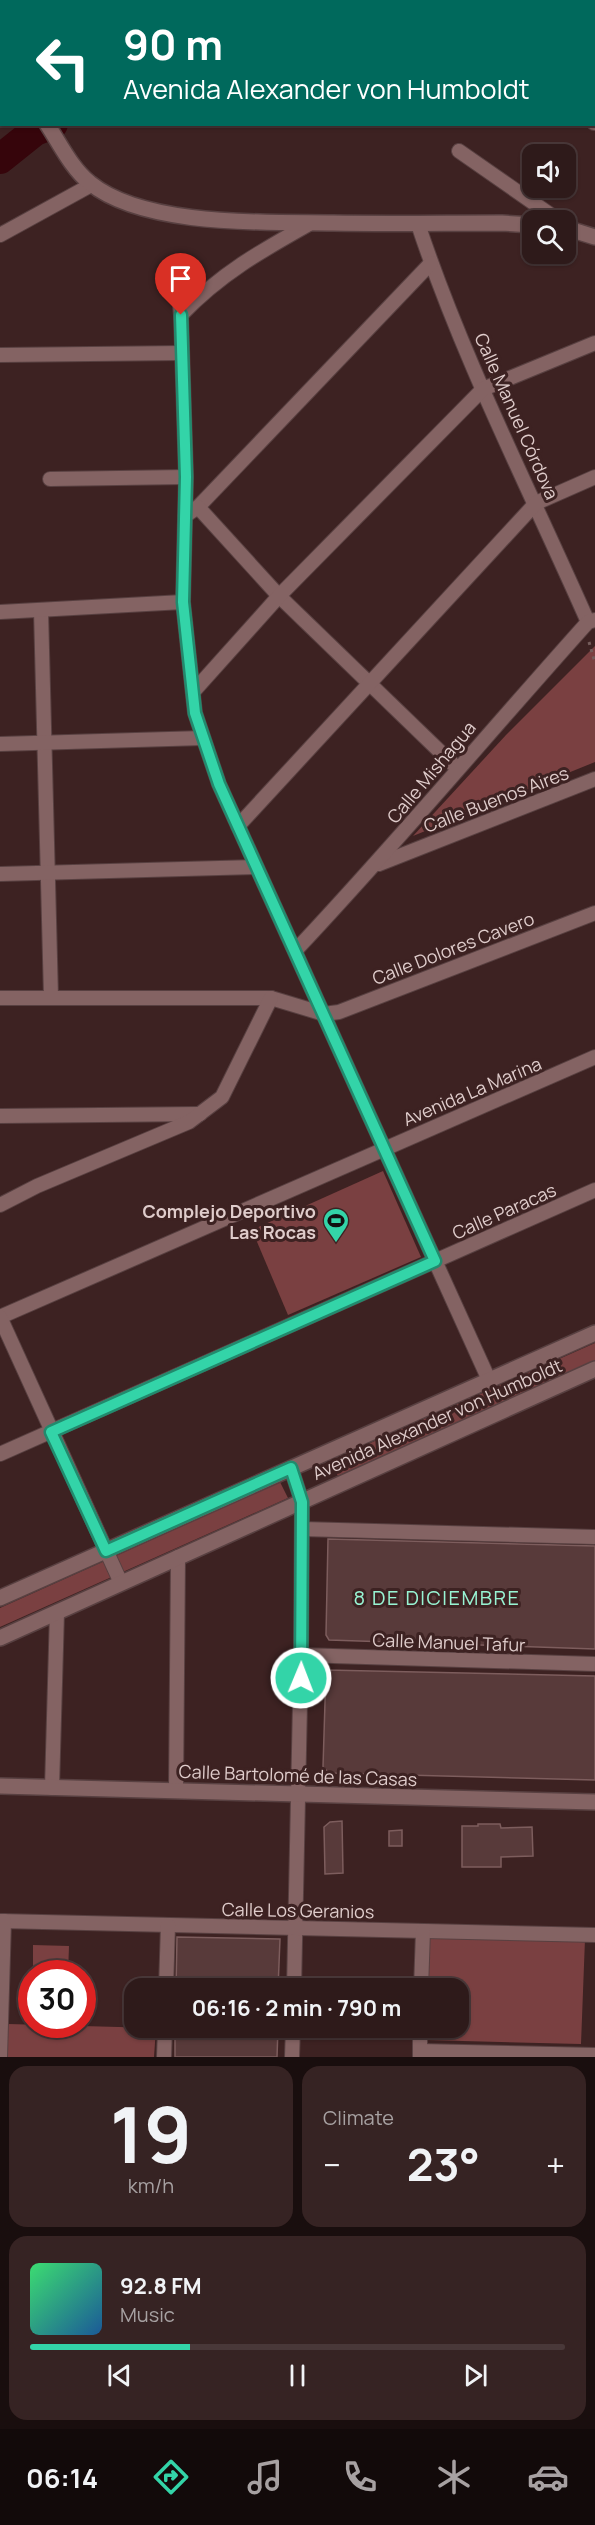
<!DOCTYPE html>
<html lang="en">
<head>
<meta charset="utf-8">
<style>
  :root { --surface:#2e1a1a; --page:#362323; --text:#f1f3f6; --muted:#a7a1a2; --line:#493839; --accent:#33d4a8 }
  body { margin:0; font-family:Manrope,sans-serif; background:var(--page); color:var(--text); height:100vh; display:flex; flex-direction:column; font-size:22px; white-space:nowrap }
  * { box-sizing:border-box; margin:0 }
  p { font-size:20px; color:var(--muted) }
  .icon { flex:none; width:33px; height:33px; fill:none; stroke:currentColor; stroke-width:2; stroke-linecap:round; stroke-linejoin:round }
  .map { position:relative; height:2057px; overflow:hidden }
  .panel { display:flex; flex-direction:column; gap:9px; padding:9px; background:#190e0e; flex:1 }
  .panel>* { flex:none }
  .guide { position:absolute; left:0px; top:0px; width:596px; height:126px; box-shadow:0 2px 4px #0004,0 0 0 2px var(--line); background:#00695c; color:#fff; overflow:hidden }
  .tools { position:absolute; left:522px; top:144px; display:grid; gap:12px }
  .tools a { display:grid; place-items:center; width:54px; height:54px; border-radius:12px; background:var(--surface); box-shadow:0 2px 4px #0004,0 0 0 2px var(--line); font-size:30px }
  .speed { position:absolute; left:18px; top:1960px; display:flex; gap:12px; font-size:30px; font-weight:700; text-align:center }
  .speed>* { display:grid; place-content:center; width:78px; height:78px; border-radius:50%; background:var(--surface); box-shadow:0 2px 4px #0004,0 0 0 2px var(--line); line-height:1 }
  .speed .limit { border:9px solid #d22; background:#fff; color:#111 }
  .pin { position:absolute; display:grid; place-items:center; width:51px; height:51px; color:#fff; margin:-62px -26px; border-radius:50% 50% 50% 0; rotate:-45deg; box-shadow:0 0 6px #0007 }
  .pin .icon { rotate:45deg }
  .me { position:absolute; width:66px; margin:-33px; rotate:1deg; stroke-linejoin:round; filter:drop-shadow(0 0 4px #0008) }
  .turn { display:flex; align-items:center; gap:21px; height:126px; padding:0 24px; font-size:27px }
  .turn .icon { width:78px; height:78px; stroke-width:2.5 }
  .turn b { display:block; font-size:42px; line-height:51px }
  .big { font-size:45px; font-weight:700; line-height:1.1 }
  .panel .tile { flex:1; display:flex; flex-direction:column; justify-content:center; gap:9px; min-width:0; padding:0 21px; border-radius:18px; background:var(--page) }
  .panel .dial { align-items:center; gap:0 }
  .dial b { font-size:78px; line-height:1 }
  .song { display:flex; align-items:center; gap:18px }
  .cover { width:72px; height:72px; border-radius:9px; background:linear-gradient(135deg,hsl(140 70% 55%),hsl(210 70% 35%)) }
  .played { height:6px; border-radius:3px; background:linear-gradient(90deg,var(--accent) 30%,var(--line) 30%) }
  .keys { display:flex; justify-content:space-around; direction:ltr }
  .heat { display:flex; justify-content:space-between; align-items:center; font-size:33px; direction:ltr }
  .panel .tiles { flex:1; display:grid; gap:9px; grid-template-columns:1fr 1fr }
  .tile:last-child { grid-column:span 2 }
  .trip { position:absolute; left:124px; top:1978px; width:345px; height:60px; border-radius:18px; background:var(--surface); box-shadow:0 2px 4px #0004,0 0 0 2px var(--line); font-weight:700; line-height:60px; text-align:center }
  .tab-bar { display:flex; height:96px; justify-content:space-around; align-items:center; background:#120a0a; color:var(--muted) }
  .tab-bar .icon { width:42px; height:42px }
  .tab-bar .selected { color:var(--accent) }
  .tab-bar b { font-size:27px; color:var(--text) }
  .map>svg:first-child { display:block }
</style>
</head>
<body>
<div class="map">
<svg width="595" height="2057" viewBox="0 0 595 2057">
  <rect width="100%" height="100%" fill="#3d2222"/>
  <g fill="#7a4041">
    <path d="M595,646V762L413,836L506,735Z"/>
    <path d="M383,1171L421,1257L288,1315L252,1230Z"/>
    <path d="M595,1343V1361L338,1476L330,1461Z"/>
    <path d="M280,1482L288,1498L0,1627V1608Z"/>
    <path d="M428,1936L585,1939L581,2044L425,2040L426,2028H459V1989H427Z"/>
    <path d="M33,1945L69,1946L68,1974H33Z"/>
    <path d="M8,2024L156,2028L154,2057H7Z"/>
  </g>
  <g fill="none" stroke-linecap="round" stroke-linejoin="round">
    <g stroke="#36050b" stroke-width="30">
      <path d="M330,2L331,0"/>
      <path d="M0,159L35,131L53,124"/>
    </g>
  </g>
  <g fill="#583a3a" stroke="#7d5d5d" stroke-width="1.5">
    <path d="M328,1539L595,1546V1649L329,1640L326,1635Z"/>
    <path d="M326,1670L595,1676V1780L329,1773L323,1767Z"/>
    <path d="M342,1821L343,1873L325,1874L324,1827L330,1822Z"/>
    <path d="M478,1824H500L501,1828L532,1827L533,1856L501,1857V1867H462V1826H478Z"/>
    <path d="M402,1830V1846H389V1831Z"/>
    <path d="M177,1937L280,1939L278,1989H176Z"/>
    <path d="M175,2028H278L277,2057H175Z"/>
  </g>
  <g fill="none" stroke-linecap="round" stroke-linejoin="round">
    <defs>
      <g id="street">
        <path d="M584,2L585,0"/>
        <path d="M594,123H595"/>
        <path d="M459,151L558,220"/>
        <path d="M418,224C463,360 530,490 588,622"/>
        <path d="M0,235L91,185"/>
        <path d="M176,271L181,315L186,477L183,602L195,713L219,784L489,1380"/>
        <path d="M181,315C220,274 261,251 311,223"/>
        <path d="M0,355L182,353"/>
        <path d="M50,479L186,477"/>
        <path d="M198,507L431,263"/>
        <path d="M185,516L198,507L279,596L457,768"/>
        <path d="M41,611L51,997"/>
        <path d="M0,612L183,602"/>
        <path d="M193,692L279,596L483,389L595,343"/>
        <path d="M0,744L203,738"/>
        <path d="M238,826L536,503L595,477"/>
        <path d="M379,864L595,779"/>
        <path d="M0,874L256,867"/>
        <path d="M295,951C396,844 490,731 588,622L595,620"/>
        <path d="M0,998H271L324,1014L339,1012L595,913"/>
        <path d="M0,1116L200,1114"/>
        <path d="M0,1205L37,1186L189,1122L222,1097L271,998"/>
        <path d="M0,1317L595,1057"/>
        <path d="M0,1317L121,1583"/>
        <path d="M0,1454L595,1190"/>
        <path d="M291,1468L302,1502L301,1655L294,1989"/>
        <path d="M302,1529L595,1537"/>
        <path d="M301,1655L595,1664"/>
        <path d="M52,1788L57,1612"/>
        <path d="M176,1791L178,1557"/>
        <path d="M0,1921L595,1935"/>
        <path d="M166,1989L168,1925"/>
        <path d="M421,1989L423,1931"/>
        <path d="M420,2051L595,2055"/>
        <path d="M0,2057L4,1921"/>
        <path d="M164,2057L165,2028"/>
        <path d="M292,2057L293,2028"/>
        <path d="M420,2057V2028"/>
      </g>
      <g id="secondary">
        <path d="M0,51L2,53"/>
        <path d="M47,124C60,144 72,169 90,183C144,227 266,222 333,223C390,224 446,223 502,223L532,225"/>
        <path d="M566,228L595,237"/>
        <path d="M0,1598L595,1333"/>
        <path d="M0,1638L595,1369"/>
        <path d="M0,1786L595,1802"/>
      </g>
    </defs>
    <use href="#street" stroke="#584041" stroke-width="16"/>
    <use href="#secondary" stroke="#584041" stroke-width="18"/>
    <path stroke="#755d5c" stroke-width="3" stroke-dasharray="3 4.5" stroke-linecap="butt" d="M589,642L595,663"/>
    <use href="#street" stroke="#846363" stroke-width="14"/>
    <use href="#secondary" stroke="#846363" stroke-width="15"/>
  </g>
  <g fill="none" stroke-linecap="round" stroke-linejoin="round">
    <defs>
      <path id="route" d="M181,315L186,477L183,602L195,713L219,784L435,1261L51,1432L106,1551L291,1468L302,1502L301,1678"/>
    </defs>
    <use href="#route" stroke="#218a6d" stroke-width="15"/>
    <use href="#route" stroke="#33d4a8" stroke-width="10"/>
  </g>
  <defs>
    <symbol id="stadium-pin" viewBox="-11 -11 22 30"><path d="M0 17L-7.5 6A9.5 9.5 0 1 1 7.5 6Z" fill="#33d4a8" stroke="#3d2222"/><path d="M0-5a6.5 5 0 1 0 0 10a6.5 5 0 1 0 0-10ZM-3.5-1.8h7v3.6h-7Z" fill="#111"/></symbol>
  </defs>
  <g fill-rule="evenodd">
    <use href="#stadium-pin" x="321" y="1206" width="30" height="40"/>
  </g>
  <g text-anchor="middle" dominant-baseline="central" stroke-width="6" stroke-linejoin="round" paint-order="stroke">
    <g font-size="18" fill="#dfcccb" stroke="#3d2222">
      <text transform="translate(517 416) rotate(66)">Calle Manuel Córdova</text>
      <text transform="translate(431 772) rotate(-50)">Calle Mishagua</text>
      <text transform="translate(496 799) rotate(-21)">Calle Buenos Aires</text>
      <text transform="translate(453 948) rotate(-21)">Calle Dolores Cavero</text>
      <text transform="translate(472 1091) rotate(-23)">Avenida La Marina</text>
      <text transform="translate(504 1211) rotate(-24)">Calle Paracas</text>
      <text transform="translate(437 1419) rotate(-24)">Avenida Alexander von Humboldt</text>
      <text transform="translate(449 1642) rotate(2)">Calle Manuel Tafur</text>
      <text transform="translate(298 1775) rotate(2)">Calle Bartolomé de las Casas</text>
      <text transform="translate(298 1910) rotate(1)">Calle Los Geranios</text>
    </g>
    <g font-size="18" font-weight="bold" fill="#dfcccb" stroke="#3d2222" text-anchor="end">
      <text x="316" y="1211">Complejo Deportivo<tspan x="316" dy="21">Las Rocas</tspan></text>
    </g>
    <g font-size="20" letter-spacing="1.5" fill="#98f4d3" stroke="#3d2222">
      <text x="437" y="1597">8 DE DICIEMBRE</text>
    </g>
  </g>
</svg>
<div class="tools">
<a><svg class="icon" aria-label="sound" viewBox="0 0 24 24"><path d="M4 9h4l5-4v14l-5-4H4zM17 9q2 3 0 6"/></svg></a>
<a><svg class="icon" aria-label="search" viewBox="0 0 24 24"><circle cx="10" cy="10" r="6"/><path d="M15 15l6 6"/></svg></a>
</div>
<div class="speed"><div class="limit">30</div></div>
<div class="pin" style="left:181px;top:315px;background:#d93025"><svg class="icon" aria-label="arrive" viewBox="0 0 24 24"><path d="M6 21V4h12l-3 4 3 4H6"/></svg></div>
<svg class="me" style="left:301px;top:1678px" viewBox="-20 -20 40 40"><circle r="17" fill="#33d4a8" stroke="#fff" stroke-width="3"/><path d="M0-11L8 9 0 5-8 9z" fill="#fff"/></svg>
<div class="trip">06:16 · 2 min · 790 m</div>
<div class="guide">
<div class="turn"><svg class="icon" aria-label="left" viewBox="0 0 24 24"><path d="M17 20v-9H6M10 6l-5 5 5 5"/></svg><div><b>90 m</b>Avenida Alexander von Humboldt</div></div>
</div>
</div>
<section class="panel">
<div class="tiles">
<div class="tile dial"><b>19</b><p>km/h</p></div>
<div class="tile"><p>Climate</p>
<div class="heat"><a>−</a><b class="big">23°</b><a>+</a></div>
</div>
<div class="tile">
<div class="song"><i class="cover"></i><div><b>92.8 FM</b><p>Music</p></div></div>
<div class="played"></div>
<div class="keys"><svg class="icon" aria-label="previous" viewBox="0 0 24 24"><path d="M18 5L8 12l10 7zM5 5v14"/></svg><svg class="icon" aria-label="pause" viewBox="0 0 24 24"><path d="M8 5v14M16 5v14"/></svg><svg class="icon" aria-label="next" viewBox="0 0 24 24"><path d="M6 5l10 7-10 7zM19 5v14"/></svg></div>
</div>
</div>
</section>
<nav class="tab-bar">
<b>06:14</b>
<svg class="icon selected" aria-label="directions" viewBox="0 0 24 24"><path d="M12 3l9 9-9 9-9-9zM9 14v-3h6M13 9l2 2-2 2"/></svg>
<svg class="icon" aria-label="music" viewBox="0 0 24 24"><path d="M9 18V5l10-2v13"/><circle cx="6" cy="18" r="3"/><circle cx="16" cy="16" r="3"/></svg>
<svg class="icon" aria-label="phone" viewBox="0 0 24 24"><path d="M5 4h4l2 5-3 2q2 4 5 5l2-3 5 2v4C11 20 4 13 5 4z"/></svg>
<svg class="icon" aria-label="climate" viewBox="0 0 24 24"><path d="M12 3v18M4 7l16 10M4 17L20 7"/></svg>
<svg class="icon" aria-label="car" viewBox="0 0 24 24"><path d="M5 17H2v-5l4-1 3-4h7l3 4 3 1v5h-3M9 17h6M6 11h13"/><circle cx="7" cy="17" r="2"/><circle cx="17" cy="17" r="2"/></svg>
</nav>
</body>
</html>
